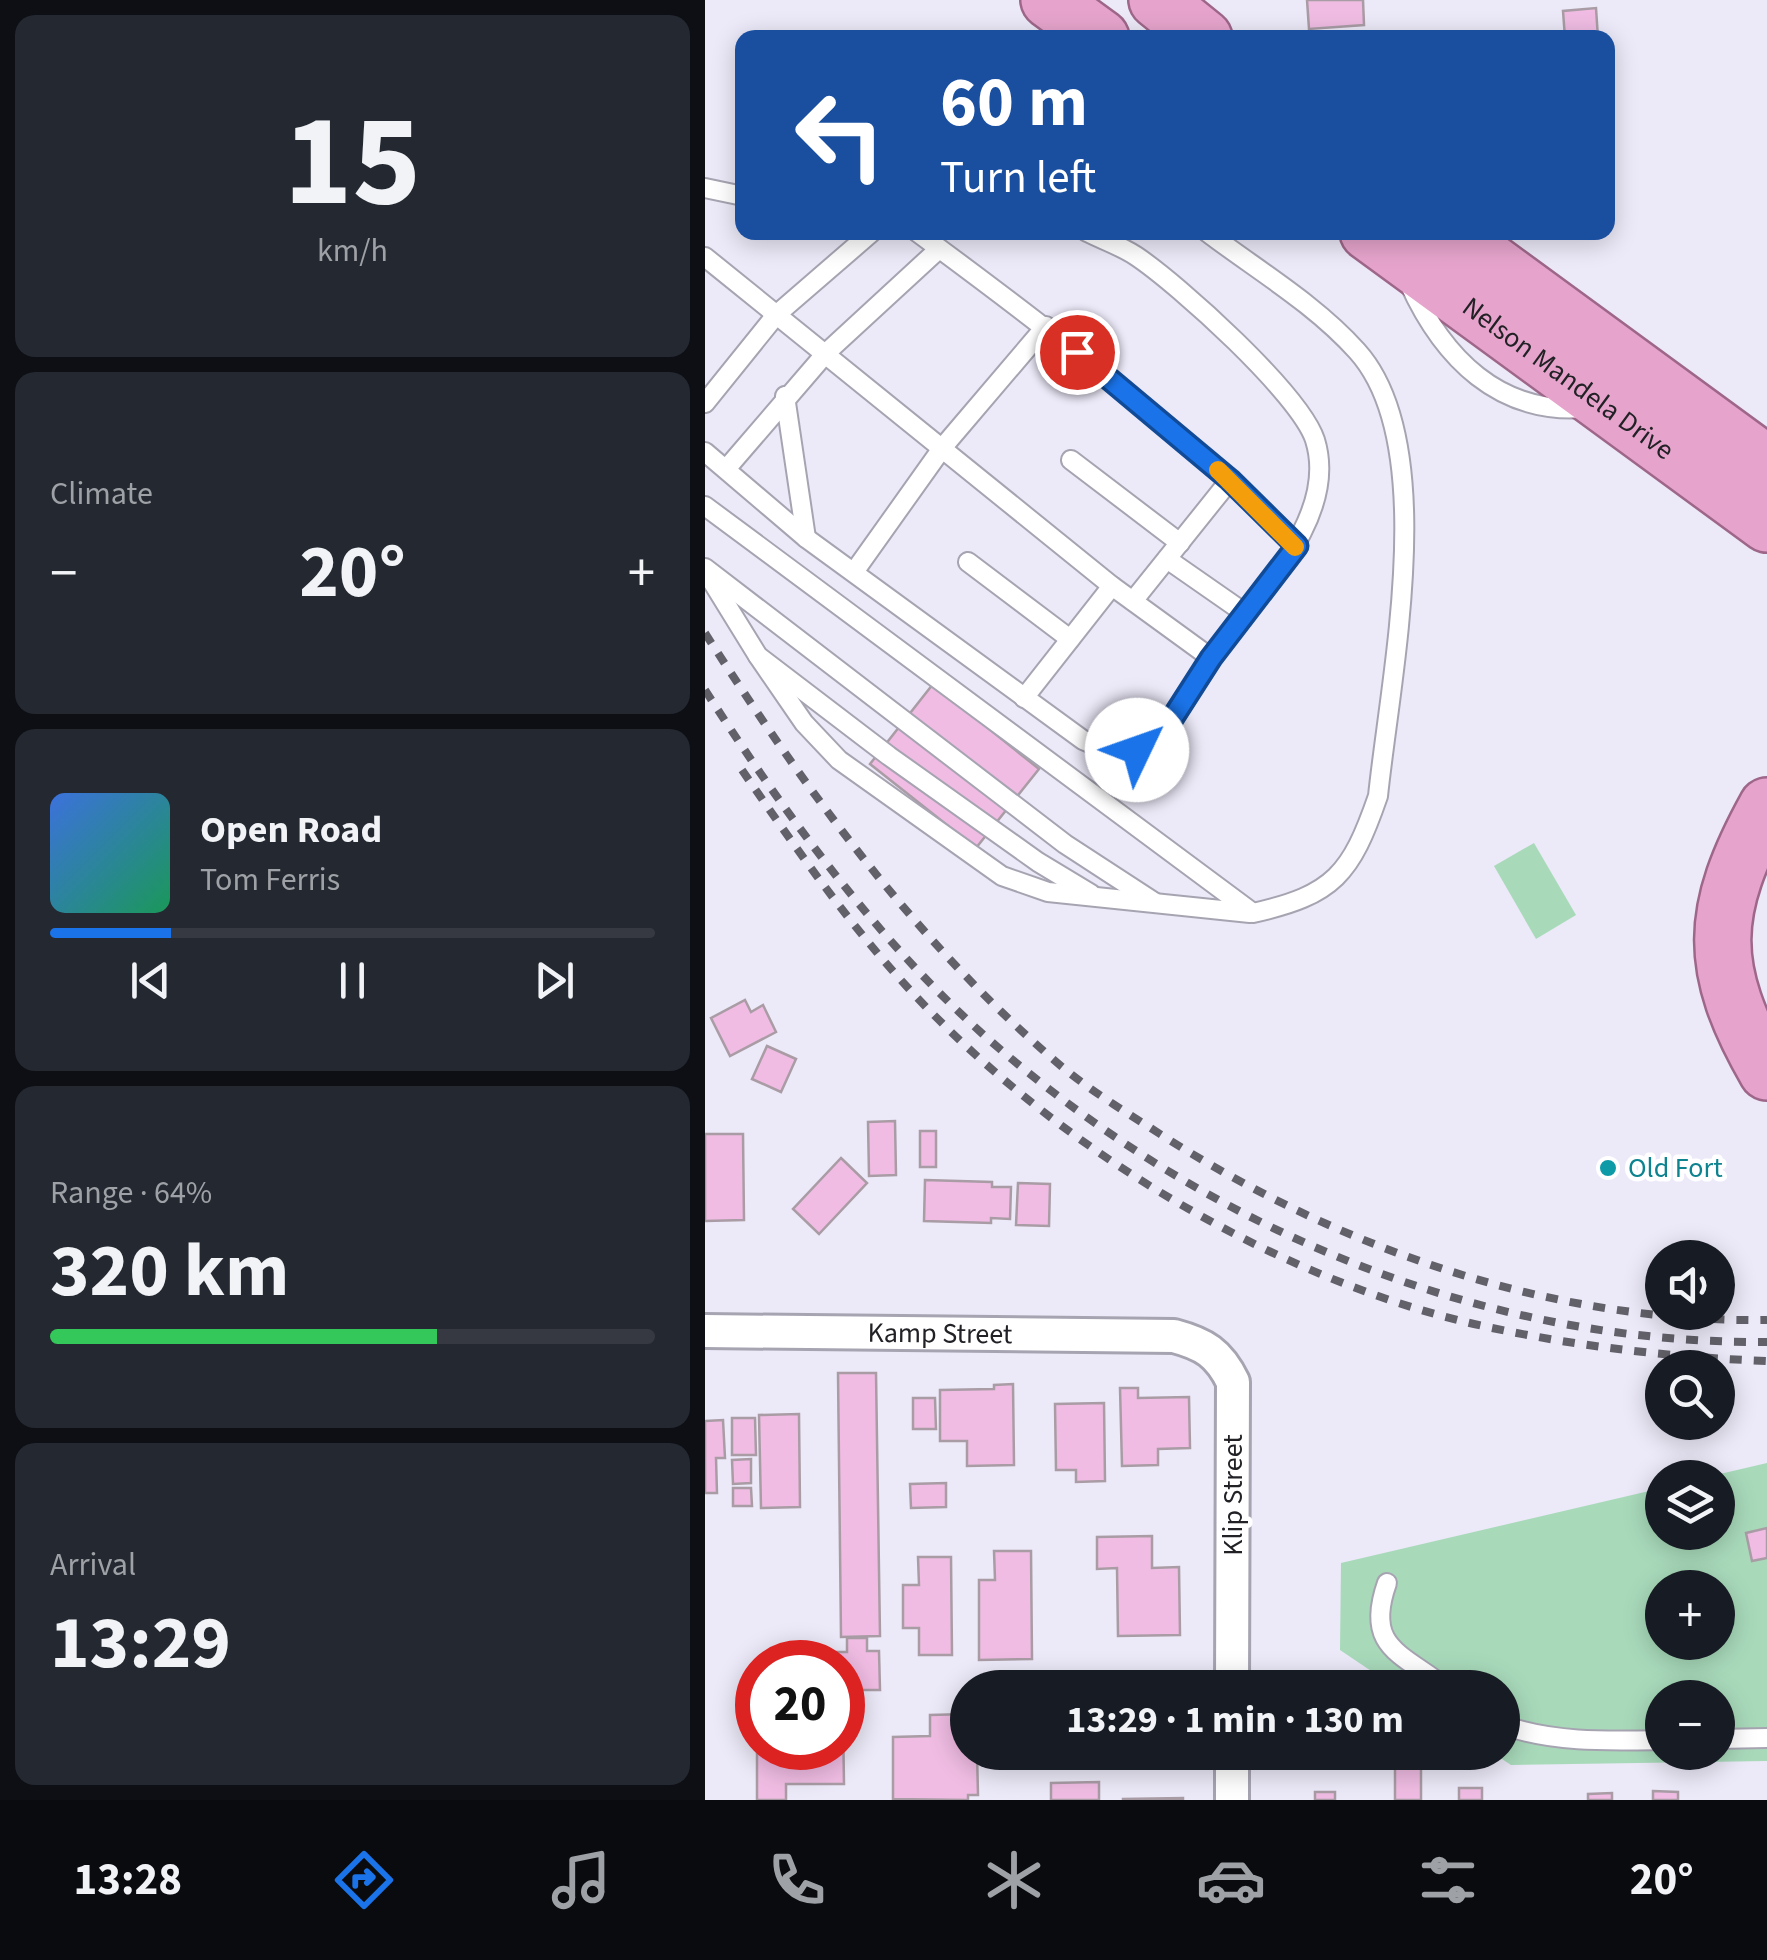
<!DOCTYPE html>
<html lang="en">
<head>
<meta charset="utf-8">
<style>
  :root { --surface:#171b24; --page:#242831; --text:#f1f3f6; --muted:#9ea1a6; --line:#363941; --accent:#1a73e8 }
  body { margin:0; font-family:"Source Sans 3",sans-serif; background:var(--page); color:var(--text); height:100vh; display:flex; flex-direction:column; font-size:38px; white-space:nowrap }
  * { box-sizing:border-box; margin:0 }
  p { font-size:32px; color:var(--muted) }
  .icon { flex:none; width:55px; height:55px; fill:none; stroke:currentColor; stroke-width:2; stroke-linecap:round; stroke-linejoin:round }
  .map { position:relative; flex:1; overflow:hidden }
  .side { display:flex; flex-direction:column; gap:15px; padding:15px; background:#0d0f14; width:705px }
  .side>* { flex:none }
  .banner { position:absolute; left:30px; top:30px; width:880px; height:210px; border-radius:20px; box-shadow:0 5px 25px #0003; background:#1a4fa0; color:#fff; overflow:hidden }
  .fabs { position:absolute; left:940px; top:1240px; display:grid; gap:20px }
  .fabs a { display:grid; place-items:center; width:90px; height:90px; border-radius:50%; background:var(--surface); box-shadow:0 5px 25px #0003; font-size:50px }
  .speed { position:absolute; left:30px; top:1640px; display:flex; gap:20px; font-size:50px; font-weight:700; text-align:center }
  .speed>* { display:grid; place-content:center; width:130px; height:130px; border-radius:50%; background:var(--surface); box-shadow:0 5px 25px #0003; line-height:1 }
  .speed .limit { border:15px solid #d22; background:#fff; color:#111 }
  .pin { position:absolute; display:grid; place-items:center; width:85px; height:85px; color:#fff; margin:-42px; border:5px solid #fff; border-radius:50%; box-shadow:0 2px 10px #0007 }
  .me { position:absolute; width:110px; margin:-55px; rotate:48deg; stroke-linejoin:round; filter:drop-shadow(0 0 8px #0008) }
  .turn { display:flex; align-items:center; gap:35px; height:210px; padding:0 40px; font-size:45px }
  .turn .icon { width:130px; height:130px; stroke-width:2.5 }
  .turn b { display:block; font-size:70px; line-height:85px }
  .big { font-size:75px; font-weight:700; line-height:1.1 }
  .side .tile { flex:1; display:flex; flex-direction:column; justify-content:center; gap:15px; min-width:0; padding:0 35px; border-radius:20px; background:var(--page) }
  .side .dial { align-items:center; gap:0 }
  .dial b { font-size:130px; line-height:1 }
  .song { display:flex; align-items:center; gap:30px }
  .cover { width:120px; height:120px; border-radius:15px; background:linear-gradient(135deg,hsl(220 70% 55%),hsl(150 70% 35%)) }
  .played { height:10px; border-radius:5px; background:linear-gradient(90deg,var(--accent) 20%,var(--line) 20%) }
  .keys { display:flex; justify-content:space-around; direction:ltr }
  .heat { display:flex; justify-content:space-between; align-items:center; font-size:55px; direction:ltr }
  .charge { height:15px; border-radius:8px; background:linear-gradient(90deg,#34c759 64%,var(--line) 0) }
  .trip { position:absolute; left:245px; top:1670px; width:570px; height:100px; border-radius:50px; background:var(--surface); box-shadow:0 5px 25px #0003; font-weight:700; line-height:100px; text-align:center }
  .menu { display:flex; height:160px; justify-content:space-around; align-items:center; background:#090b0e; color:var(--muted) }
  .menu .icon { width:70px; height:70px }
  .menu .selected { color:var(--accent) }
  .menu b { font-size:45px; color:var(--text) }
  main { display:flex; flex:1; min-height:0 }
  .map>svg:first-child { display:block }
</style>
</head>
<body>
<main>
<section class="side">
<div class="tile dial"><b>15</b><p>km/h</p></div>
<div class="tile"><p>Climate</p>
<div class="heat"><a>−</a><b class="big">20°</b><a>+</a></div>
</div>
<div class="tile">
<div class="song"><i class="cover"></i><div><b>Open Road</b><p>Tom Ferris</p></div></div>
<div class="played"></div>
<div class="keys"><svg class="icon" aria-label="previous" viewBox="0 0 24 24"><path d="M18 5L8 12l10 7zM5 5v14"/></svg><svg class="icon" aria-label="pause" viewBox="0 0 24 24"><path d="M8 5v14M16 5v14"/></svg><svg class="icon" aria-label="next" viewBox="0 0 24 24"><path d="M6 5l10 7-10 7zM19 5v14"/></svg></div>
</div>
<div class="tile"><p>Range · 64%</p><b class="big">320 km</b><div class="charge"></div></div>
<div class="tile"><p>Arrival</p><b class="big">13:29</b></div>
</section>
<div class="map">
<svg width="1062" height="1800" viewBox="0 0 1062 1800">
  <rect width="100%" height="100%" fill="#ece9f8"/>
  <g fill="#a8daba" fill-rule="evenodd">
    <path d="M829,843L871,915L831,939L789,866Z"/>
    <path d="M1062,1463V1761L806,1765L788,1753L798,1752V1688L690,1687L635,1650L636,1563L957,1488L958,1532H1012V1478L1002,1477ZM958,1588H1012V1642H958ZM958,1698H1012V1752H958Z"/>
  </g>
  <g fill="#f0bce3" stroke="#a99ca5" stroke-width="2.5">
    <path d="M602,0H658L659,25L604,29Z"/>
    <path d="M891,8L893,38H860L858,11Z"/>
    <path d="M228,684L334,769L271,848L165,764Z"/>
    <path d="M40,1000L46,1012L58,1005L71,1032L25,1056L6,1018Z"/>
    <path d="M62,1046L91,1059L76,1092L47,1079Z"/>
    <path d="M190,1121L191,1175L164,1176L163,1122Z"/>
    <rect x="215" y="1131" width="16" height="36"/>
    <path d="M0,1134H38L39,1220L0,1221Z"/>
    <path d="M136,1158L162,1183L114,1234L88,1209Z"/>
    <path d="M220,1180L287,1182V1187H306L305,1219L286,1218V1223L219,1221Z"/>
    <path d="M313,1183L345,1184L344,1226L311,1225Z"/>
    <path d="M133,1373H171L175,1636L136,1637Z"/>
    <path d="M308,1384L309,1465L262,1466V1441H235V1390L289,1389V1385Z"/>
    <path d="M415,1388H433V1398L484,1397L485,1448L453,1449V1465L417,1466Z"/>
    <path d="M208,1398H230L231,1429H208Z"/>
    <path d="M399,1403L400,1481L371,1482V1470H351L350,1404Z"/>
    <path d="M94,1414L95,1507L56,1508L54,1415Z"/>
    <path d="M27,1418H50L51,1455H27Z"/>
    <path d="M18,1420L20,1458H11L12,1493H0V1421Z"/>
    <path d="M46,1459V1483L28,1484L27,1460Z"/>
    <path d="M241,1483V1507L206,1508L205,1484Z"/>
    <path d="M28,1488H46L47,1506H28Z"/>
    <path d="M1062,1528V1558L1047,1561L1041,1533Z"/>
    <path d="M447,1536V1568L474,1567L475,1635L413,1636L412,1568L392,1569V1537Z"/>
    <path d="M289,1551H326L327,1659L274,1660V1580H290Z"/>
    <path d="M213,1557H246L247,1655H214V1628H198V1585H214Z"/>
    <path d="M142,1638H162V1651H174L175,1690H138V1662H118H132V1652H142Z"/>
    <path d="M262,1714V1752H272L273,1795H263V1800L188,1799V1737L225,1736V1715Z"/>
    <path d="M52,1720V1748H138V1720L139,1784H81V1800H52Z"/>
    <rect x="690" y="1752" width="26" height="48"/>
    <path d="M394,1782V1800H346V1783Z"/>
    <rect x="754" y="1788" width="23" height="12"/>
    <path d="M948,1791L973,1792V1800H948Z"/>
    <rect x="610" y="1792" width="20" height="8"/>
    <path d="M907,1793V1800H883V1794Z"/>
    <path d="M478,1798V1800H418V1799Z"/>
  </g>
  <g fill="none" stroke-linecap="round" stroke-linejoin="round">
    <defs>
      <g id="service">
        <path d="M0,188L38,196"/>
        <path d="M212,232C345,330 474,429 592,545"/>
        <path d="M0,257L407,586L506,658"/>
        <path d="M704,283C738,358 794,415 881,408"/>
        <path d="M80,396L101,538"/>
        <path d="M0,403L71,315L167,232"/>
        <path d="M0,452L101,538L378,740C395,748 418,756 436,748C470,731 484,688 505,659C546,600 635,520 610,440C595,394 473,284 431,256C416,246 398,240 382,232"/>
        <path d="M366,460L475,543"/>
        <path d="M22,468L121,353L234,249"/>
        <path d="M0,506L548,913C629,895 646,874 673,796C685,678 736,444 652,351C610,304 552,270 502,232"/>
        <path d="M462,559L541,614"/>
        <path d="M263,562L365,639"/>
        <path d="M0,568L360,844L449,902"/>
        <path d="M149,572L238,447L341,326"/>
        <path d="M3,575L53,656L184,756L333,862L386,894"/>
        <path d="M428,601L525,480"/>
        <path d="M53,656L99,723L134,760L297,876L343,892L545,913"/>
        <path d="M319,698L407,586"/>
        <path d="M682,1583C659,1648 697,1653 741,1688"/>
        <path d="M798,1725C849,1743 903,1741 958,1740"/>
        <path d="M1012,1739L1062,1738"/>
      </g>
      <g id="minor">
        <path id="s1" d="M0,1331L469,1336C499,1344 514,1353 528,1382L527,1688"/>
        <path d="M527,1800V1752"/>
      </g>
      <g id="trunk">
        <path d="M344,0L396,38"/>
        <path d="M452,0L499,38"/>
        <path id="s2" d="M663,232L1062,524"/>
        <path d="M745,232L1062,464"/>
        <path d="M1062,806C1004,911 1002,968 1062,1072"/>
      </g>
    </defs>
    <use href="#service" stroke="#a7a4b2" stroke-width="22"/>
    <use href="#minor" stroke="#a7a4b2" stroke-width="38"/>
    <use href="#trunk" stroke="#9e678a" stroke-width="60"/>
    <use href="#service" stroke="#fff" stroke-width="18"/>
    <use href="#minor" stroke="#fff" stroke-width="32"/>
    <use href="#trunk" stroke="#e6a4cc" stroke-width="55"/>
    <g stroke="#626068" stroke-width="8" stroke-dasharray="12 12" stroke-linecap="butt">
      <path d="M0,633C100,789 208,938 349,1060C381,1088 419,1111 455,1134C635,1249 847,1323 1062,1320"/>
      <path d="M0,690C83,819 179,950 296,1050C509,1232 780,1344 1062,1342"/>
      <path d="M37,770C97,857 158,945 234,1020C374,1160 575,1279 769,1324C866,1346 963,1357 1062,1361"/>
    </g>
  </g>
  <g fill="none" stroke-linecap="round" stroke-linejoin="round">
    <defs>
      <path id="route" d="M372,352L525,480L592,546L506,658L456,736L432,750"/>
    </defs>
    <use href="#route" stroke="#114b97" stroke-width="25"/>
    <use href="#route" stroke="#1a73e8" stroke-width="18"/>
    <path stroke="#f59e0b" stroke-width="18" d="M513,470L590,547"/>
  </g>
  <circle fill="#0f9aa8" stroke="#fff" stroke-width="4" cx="903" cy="1168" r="10"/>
  <g text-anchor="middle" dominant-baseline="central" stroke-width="9" stroke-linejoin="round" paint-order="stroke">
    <g font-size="28" fill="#222126" stroke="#fff">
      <text stroke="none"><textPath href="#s2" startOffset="248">Nelson Mandela Drive</textPath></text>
      <text stroke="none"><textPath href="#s1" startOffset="235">Kamp Street</textPath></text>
      <text transform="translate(528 1495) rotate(-90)">Klip Street</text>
    </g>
    <g font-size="28" fill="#0d838f" stroke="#fff" text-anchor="start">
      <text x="923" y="1168">Old Fort</text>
    </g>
  </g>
</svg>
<div class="fabs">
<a><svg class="icon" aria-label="sound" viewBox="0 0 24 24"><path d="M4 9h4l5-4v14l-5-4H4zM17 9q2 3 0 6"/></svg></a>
<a><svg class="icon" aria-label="search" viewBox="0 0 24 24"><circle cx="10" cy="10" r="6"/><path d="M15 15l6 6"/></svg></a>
<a><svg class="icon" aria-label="layers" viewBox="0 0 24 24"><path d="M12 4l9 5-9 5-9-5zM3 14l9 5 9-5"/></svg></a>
<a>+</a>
<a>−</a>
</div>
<div class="speed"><div class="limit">20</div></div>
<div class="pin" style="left:372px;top:352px;background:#d93025"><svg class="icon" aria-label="arrive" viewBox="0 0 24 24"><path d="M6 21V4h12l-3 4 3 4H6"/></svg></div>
<svg class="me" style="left:432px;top:750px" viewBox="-20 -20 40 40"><circle r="19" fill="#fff"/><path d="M0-13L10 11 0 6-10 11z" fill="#1a73e8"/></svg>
<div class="trip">13:29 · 1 min · 130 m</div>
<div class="banner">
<div class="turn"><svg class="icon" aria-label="left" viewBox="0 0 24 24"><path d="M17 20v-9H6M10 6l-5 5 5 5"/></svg><div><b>60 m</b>Turn left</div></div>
</div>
</div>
</main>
<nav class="menu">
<b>13:28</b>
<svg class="icon selected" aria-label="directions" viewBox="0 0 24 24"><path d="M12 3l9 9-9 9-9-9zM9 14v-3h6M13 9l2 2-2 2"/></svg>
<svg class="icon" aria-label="music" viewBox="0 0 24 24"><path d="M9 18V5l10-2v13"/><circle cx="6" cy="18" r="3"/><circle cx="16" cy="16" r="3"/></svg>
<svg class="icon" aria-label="phone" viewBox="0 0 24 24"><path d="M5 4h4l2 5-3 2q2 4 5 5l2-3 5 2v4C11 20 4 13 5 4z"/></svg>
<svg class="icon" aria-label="climate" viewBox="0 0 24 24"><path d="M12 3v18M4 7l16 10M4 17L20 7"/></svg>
<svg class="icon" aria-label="car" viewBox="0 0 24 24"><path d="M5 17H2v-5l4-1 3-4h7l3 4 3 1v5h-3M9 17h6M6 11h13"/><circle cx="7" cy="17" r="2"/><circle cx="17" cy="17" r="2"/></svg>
<svg class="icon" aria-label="filters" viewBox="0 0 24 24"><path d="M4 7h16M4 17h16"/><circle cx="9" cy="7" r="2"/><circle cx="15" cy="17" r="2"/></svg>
<b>20°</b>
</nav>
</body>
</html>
